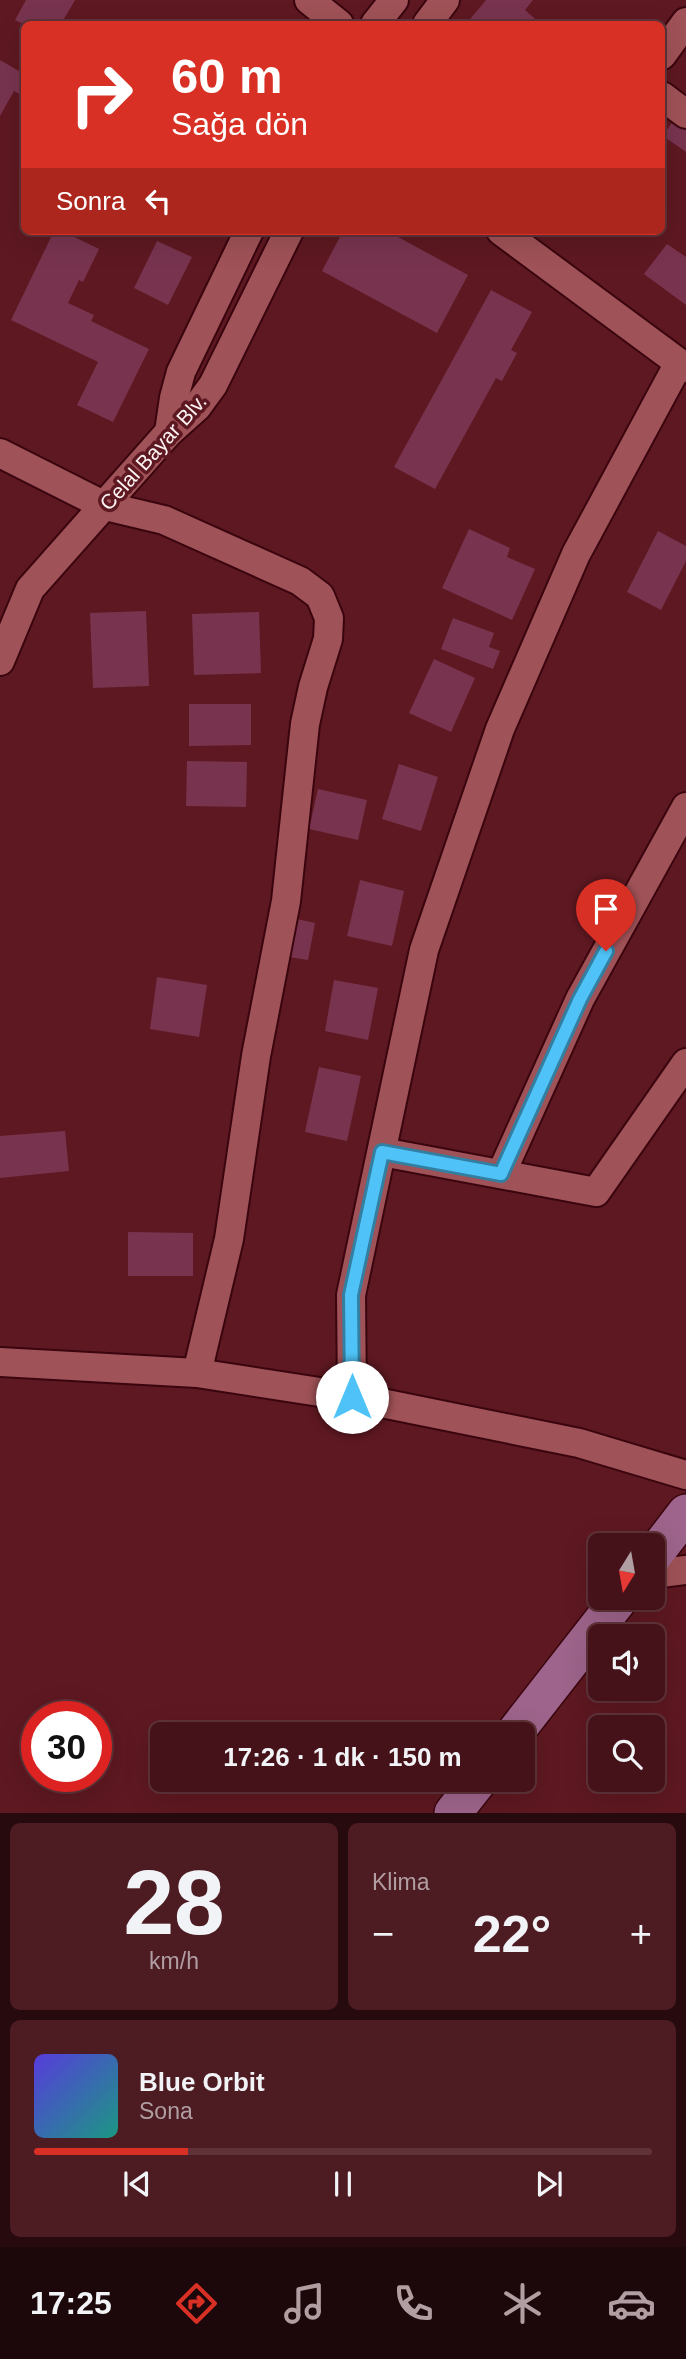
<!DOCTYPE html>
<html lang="tr">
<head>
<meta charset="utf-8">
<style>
  :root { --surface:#461219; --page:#4d1b22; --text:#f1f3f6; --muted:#b09ea2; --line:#5e3238; --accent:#d93025 }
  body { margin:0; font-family:Helvetica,sans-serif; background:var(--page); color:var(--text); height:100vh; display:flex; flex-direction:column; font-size:26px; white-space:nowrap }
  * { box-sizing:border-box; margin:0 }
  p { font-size:23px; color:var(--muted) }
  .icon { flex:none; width:38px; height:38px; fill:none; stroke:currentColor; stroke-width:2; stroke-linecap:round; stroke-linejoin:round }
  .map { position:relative; height:1813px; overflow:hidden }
  .sheet { display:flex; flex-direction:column; gap:10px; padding:10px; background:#260a0e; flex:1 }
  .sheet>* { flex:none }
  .hud { position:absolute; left:21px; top:21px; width:644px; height:214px; border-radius:10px; box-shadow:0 7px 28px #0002,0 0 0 2px var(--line); background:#d93025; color:#fff; overflow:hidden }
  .needle { width:46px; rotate:191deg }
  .tools { position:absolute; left:588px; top:1533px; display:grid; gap:14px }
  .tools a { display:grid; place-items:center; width:77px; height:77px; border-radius:10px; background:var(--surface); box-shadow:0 7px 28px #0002,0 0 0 2px var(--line); font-size:35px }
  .speed { position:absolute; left:21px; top:1701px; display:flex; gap:14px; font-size:35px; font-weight:700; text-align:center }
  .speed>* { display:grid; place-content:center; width:91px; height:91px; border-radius:50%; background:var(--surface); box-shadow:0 7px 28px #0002,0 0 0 2px var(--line); line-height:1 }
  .speed .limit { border:10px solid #d22; background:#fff; color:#111 }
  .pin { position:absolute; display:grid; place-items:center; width:60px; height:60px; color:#fff; margin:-72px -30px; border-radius:50% 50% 50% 0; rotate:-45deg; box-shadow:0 0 7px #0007 }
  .pin .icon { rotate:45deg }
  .me { position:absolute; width:77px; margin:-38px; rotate:0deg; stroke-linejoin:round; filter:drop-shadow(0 0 5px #0008) }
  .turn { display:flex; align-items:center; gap:24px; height:147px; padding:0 35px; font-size:32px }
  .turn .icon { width:91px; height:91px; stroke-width:2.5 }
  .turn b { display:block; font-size:49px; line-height:60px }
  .then { display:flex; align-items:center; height:66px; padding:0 35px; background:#0003; gap:14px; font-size:26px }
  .big { font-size:52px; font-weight:600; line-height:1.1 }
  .sheet .widget { flex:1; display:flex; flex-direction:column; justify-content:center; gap:10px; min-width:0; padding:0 24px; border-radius:10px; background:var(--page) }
  .sheet .dial { align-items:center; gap:0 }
  .dial b { font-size:91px; line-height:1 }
  .song { display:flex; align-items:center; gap:21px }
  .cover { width:84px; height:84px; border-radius:10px; background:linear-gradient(135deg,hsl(250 70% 55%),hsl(170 70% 35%)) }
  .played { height:7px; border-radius:4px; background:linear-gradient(90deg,var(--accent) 25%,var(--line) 25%) }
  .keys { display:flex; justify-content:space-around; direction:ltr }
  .heat { display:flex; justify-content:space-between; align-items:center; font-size:38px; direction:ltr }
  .sheet .tiles { flex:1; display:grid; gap:10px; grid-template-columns:1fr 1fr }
  .widget:last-child { grid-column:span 2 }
  .trip { position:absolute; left:150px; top:1722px; width:385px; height:70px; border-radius:10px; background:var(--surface); box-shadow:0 7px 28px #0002,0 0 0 2px var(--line); font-weight:600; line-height:70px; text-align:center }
  .menu { display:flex; height:112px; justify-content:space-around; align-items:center; background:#1c070a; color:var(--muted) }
  .menu .icon { width:49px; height:49px }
  .menu .active { color:var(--accent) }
  .menu b { font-size:32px; color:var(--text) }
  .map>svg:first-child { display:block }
</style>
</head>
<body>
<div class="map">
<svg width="686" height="1813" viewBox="0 0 686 1813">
  <rect width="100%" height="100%" fill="#5e1821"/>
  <g fill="#78344f">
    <path d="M26,0H75L61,24H23L15,20Z"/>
    <path d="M486,0H533L525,10L540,23L466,24Z"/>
    <path d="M0,60L24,74V90L22,95L14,91L0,116Z"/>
    <path d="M675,118L686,126V152L663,136Z"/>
    <path d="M54,231H62L99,249L83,282L79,280L68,303L94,315L91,321L149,349L113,422L77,405L98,362L11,320Z"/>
    <path d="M343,231H387L468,275L437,333L322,271Z"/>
    <path d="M157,241L192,257L168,305L134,288Z"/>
    <path d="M667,244L686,257V305L644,274Z"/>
    <path d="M491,290L532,312L511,350L517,353L502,381L496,378L435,489L394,467Z"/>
    <path d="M469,529L510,548L507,557L535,569L512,620L442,588Z"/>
    <path d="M658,531L686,546V561L661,610L627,592Z"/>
    <path d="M146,611L149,686L93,688L90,613Z"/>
    <path d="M259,612L261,673L194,675L192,614Z"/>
    <path d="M453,618L494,633L489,647L500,651L493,669L441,649Z"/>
    <path d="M434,659L475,678L451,732L409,713Z"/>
    <path d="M189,704H251V745L189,746Z"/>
    <path d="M187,761L247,762L246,807L186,806Z"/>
    <path d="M399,764L438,777L421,831L382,819Z"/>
    <path d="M318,789L367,800L358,840L309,829Z"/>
    <path d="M360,880L404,891L392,946L347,936Z"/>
    <path d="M297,919L315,923L308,960L289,957Z"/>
    <path d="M157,977L207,985L199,1037L150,1029Z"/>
    <path d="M334,980L378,988L368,1040L325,1031Z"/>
    <path d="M319,1067L361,1076L347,1141L305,1132Z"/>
    <path d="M65,1131L69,1171L0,1178V1136Z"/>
    <path d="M128,1232L193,1233V1276H128Z"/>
  </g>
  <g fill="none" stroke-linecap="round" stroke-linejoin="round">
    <defs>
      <g id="minor">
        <path d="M309,0L339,24"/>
        <path d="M375,24L394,0"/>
        <path d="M427,24L445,0"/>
        <path d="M662,55L686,22"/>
        <path d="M662,96L686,114"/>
        <path d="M501,231L686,368"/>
        <path d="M169,432L174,398L181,372L249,231"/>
        <path d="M0,453L105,506L164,520L300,581L320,596L329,618L328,639L313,687L305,724L286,901L256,1056L229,1239L197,1373"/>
        <path d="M0,661L30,589L169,432L197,407L213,385L289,231"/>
        <path d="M382,1152L596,1192L686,1063"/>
        <path d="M501,1174L580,999L686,807"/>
        <path d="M0,1362L197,1373L352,1397L579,1443L686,1475"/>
        <path d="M352,1397L351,1295L424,950L500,729L576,554L679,363"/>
        <path d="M653,1574L686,1570"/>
      </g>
      <g id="major">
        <path d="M653,1556L686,1513"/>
        <path d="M514,1734L620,1598"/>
        <path d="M453,1813L479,1780"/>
      </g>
    </defs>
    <use href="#minor" stroke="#3a050e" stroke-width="32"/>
    <use href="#major" stroke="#3a050e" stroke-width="40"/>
    <use href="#minor" stroke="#9f5257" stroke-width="28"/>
    <use href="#major" stroke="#9e648b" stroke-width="37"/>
  </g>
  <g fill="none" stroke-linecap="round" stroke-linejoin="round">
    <defs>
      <path id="route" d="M352,1397L351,1295L382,1152L501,1174L580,999L606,951"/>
    </defs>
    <use href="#route" stroke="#337fa1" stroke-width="18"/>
    <use href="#route" stroke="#4fc3f7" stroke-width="12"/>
  </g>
  <g text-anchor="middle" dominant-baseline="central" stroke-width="7" stroke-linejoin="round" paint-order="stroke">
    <g font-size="21" fill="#fbf2f2" stroke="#5e1821">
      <text transform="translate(153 452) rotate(-48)">Celal Bayar Blv.</text>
    </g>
  </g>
</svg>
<div class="tools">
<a><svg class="needle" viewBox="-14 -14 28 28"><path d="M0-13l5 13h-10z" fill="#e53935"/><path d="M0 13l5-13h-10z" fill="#b09ea2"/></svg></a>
<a><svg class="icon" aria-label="sound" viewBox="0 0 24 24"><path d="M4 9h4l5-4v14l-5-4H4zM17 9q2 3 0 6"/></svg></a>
<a><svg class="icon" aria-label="search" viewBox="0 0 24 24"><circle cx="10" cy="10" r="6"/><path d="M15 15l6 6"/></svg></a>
</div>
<div class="speed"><div class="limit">30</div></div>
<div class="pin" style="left:606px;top:951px;background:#d93025"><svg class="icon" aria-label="arrive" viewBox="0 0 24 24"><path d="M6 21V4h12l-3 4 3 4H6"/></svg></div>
<svg class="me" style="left:352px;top:1397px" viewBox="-20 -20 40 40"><circle r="19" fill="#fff"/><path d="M0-13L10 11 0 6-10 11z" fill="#4fc3f7"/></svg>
<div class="trip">17:26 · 1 dk · 150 m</div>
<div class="hud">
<div class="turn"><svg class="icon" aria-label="right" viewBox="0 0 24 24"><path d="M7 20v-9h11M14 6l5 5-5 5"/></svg><div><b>60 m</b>Sağa dön</div></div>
<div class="then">Sonra<svg class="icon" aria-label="left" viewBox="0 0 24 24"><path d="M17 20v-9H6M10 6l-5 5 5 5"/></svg></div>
</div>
</div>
<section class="sheet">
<div class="tiles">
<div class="widget dial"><b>28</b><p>km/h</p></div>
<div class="widget"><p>Klima</p>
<div class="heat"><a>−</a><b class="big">22°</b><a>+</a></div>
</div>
<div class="widget">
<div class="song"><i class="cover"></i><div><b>Blue Orbit</b><p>Sona</p></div></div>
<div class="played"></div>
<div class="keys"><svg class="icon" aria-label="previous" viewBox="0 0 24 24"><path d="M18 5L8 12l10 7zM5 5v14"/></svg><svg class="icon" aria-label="pause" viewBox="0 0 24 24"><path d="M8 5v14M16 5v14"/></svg><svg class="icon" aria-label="next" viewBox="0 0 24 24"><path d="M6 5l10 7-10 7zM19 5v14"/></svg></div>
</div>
</div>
</section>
<nav class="menu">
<b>17:25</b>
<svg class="icon active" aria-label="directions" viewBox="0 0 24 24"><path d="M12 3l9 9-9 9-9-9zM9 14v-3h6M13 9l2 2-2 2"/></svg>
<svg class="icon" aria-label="music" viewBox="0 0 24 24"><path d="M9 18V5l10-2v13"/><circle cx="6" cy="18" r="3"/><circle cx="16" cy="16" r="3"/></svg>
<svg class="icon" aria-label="phone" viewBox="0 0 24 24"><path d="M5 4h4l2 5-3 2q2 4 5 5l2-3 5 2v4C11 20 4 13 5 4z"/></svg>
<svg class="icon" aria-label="climate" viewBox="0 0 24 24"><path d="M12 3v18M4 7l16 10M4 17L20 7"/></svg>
<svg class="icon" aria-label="car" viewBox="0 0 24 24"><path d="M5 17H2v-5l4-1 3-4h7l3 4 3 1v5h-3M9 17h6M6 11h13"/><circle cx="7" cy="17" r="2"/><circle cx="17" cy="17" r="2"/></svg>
</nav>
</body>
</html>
